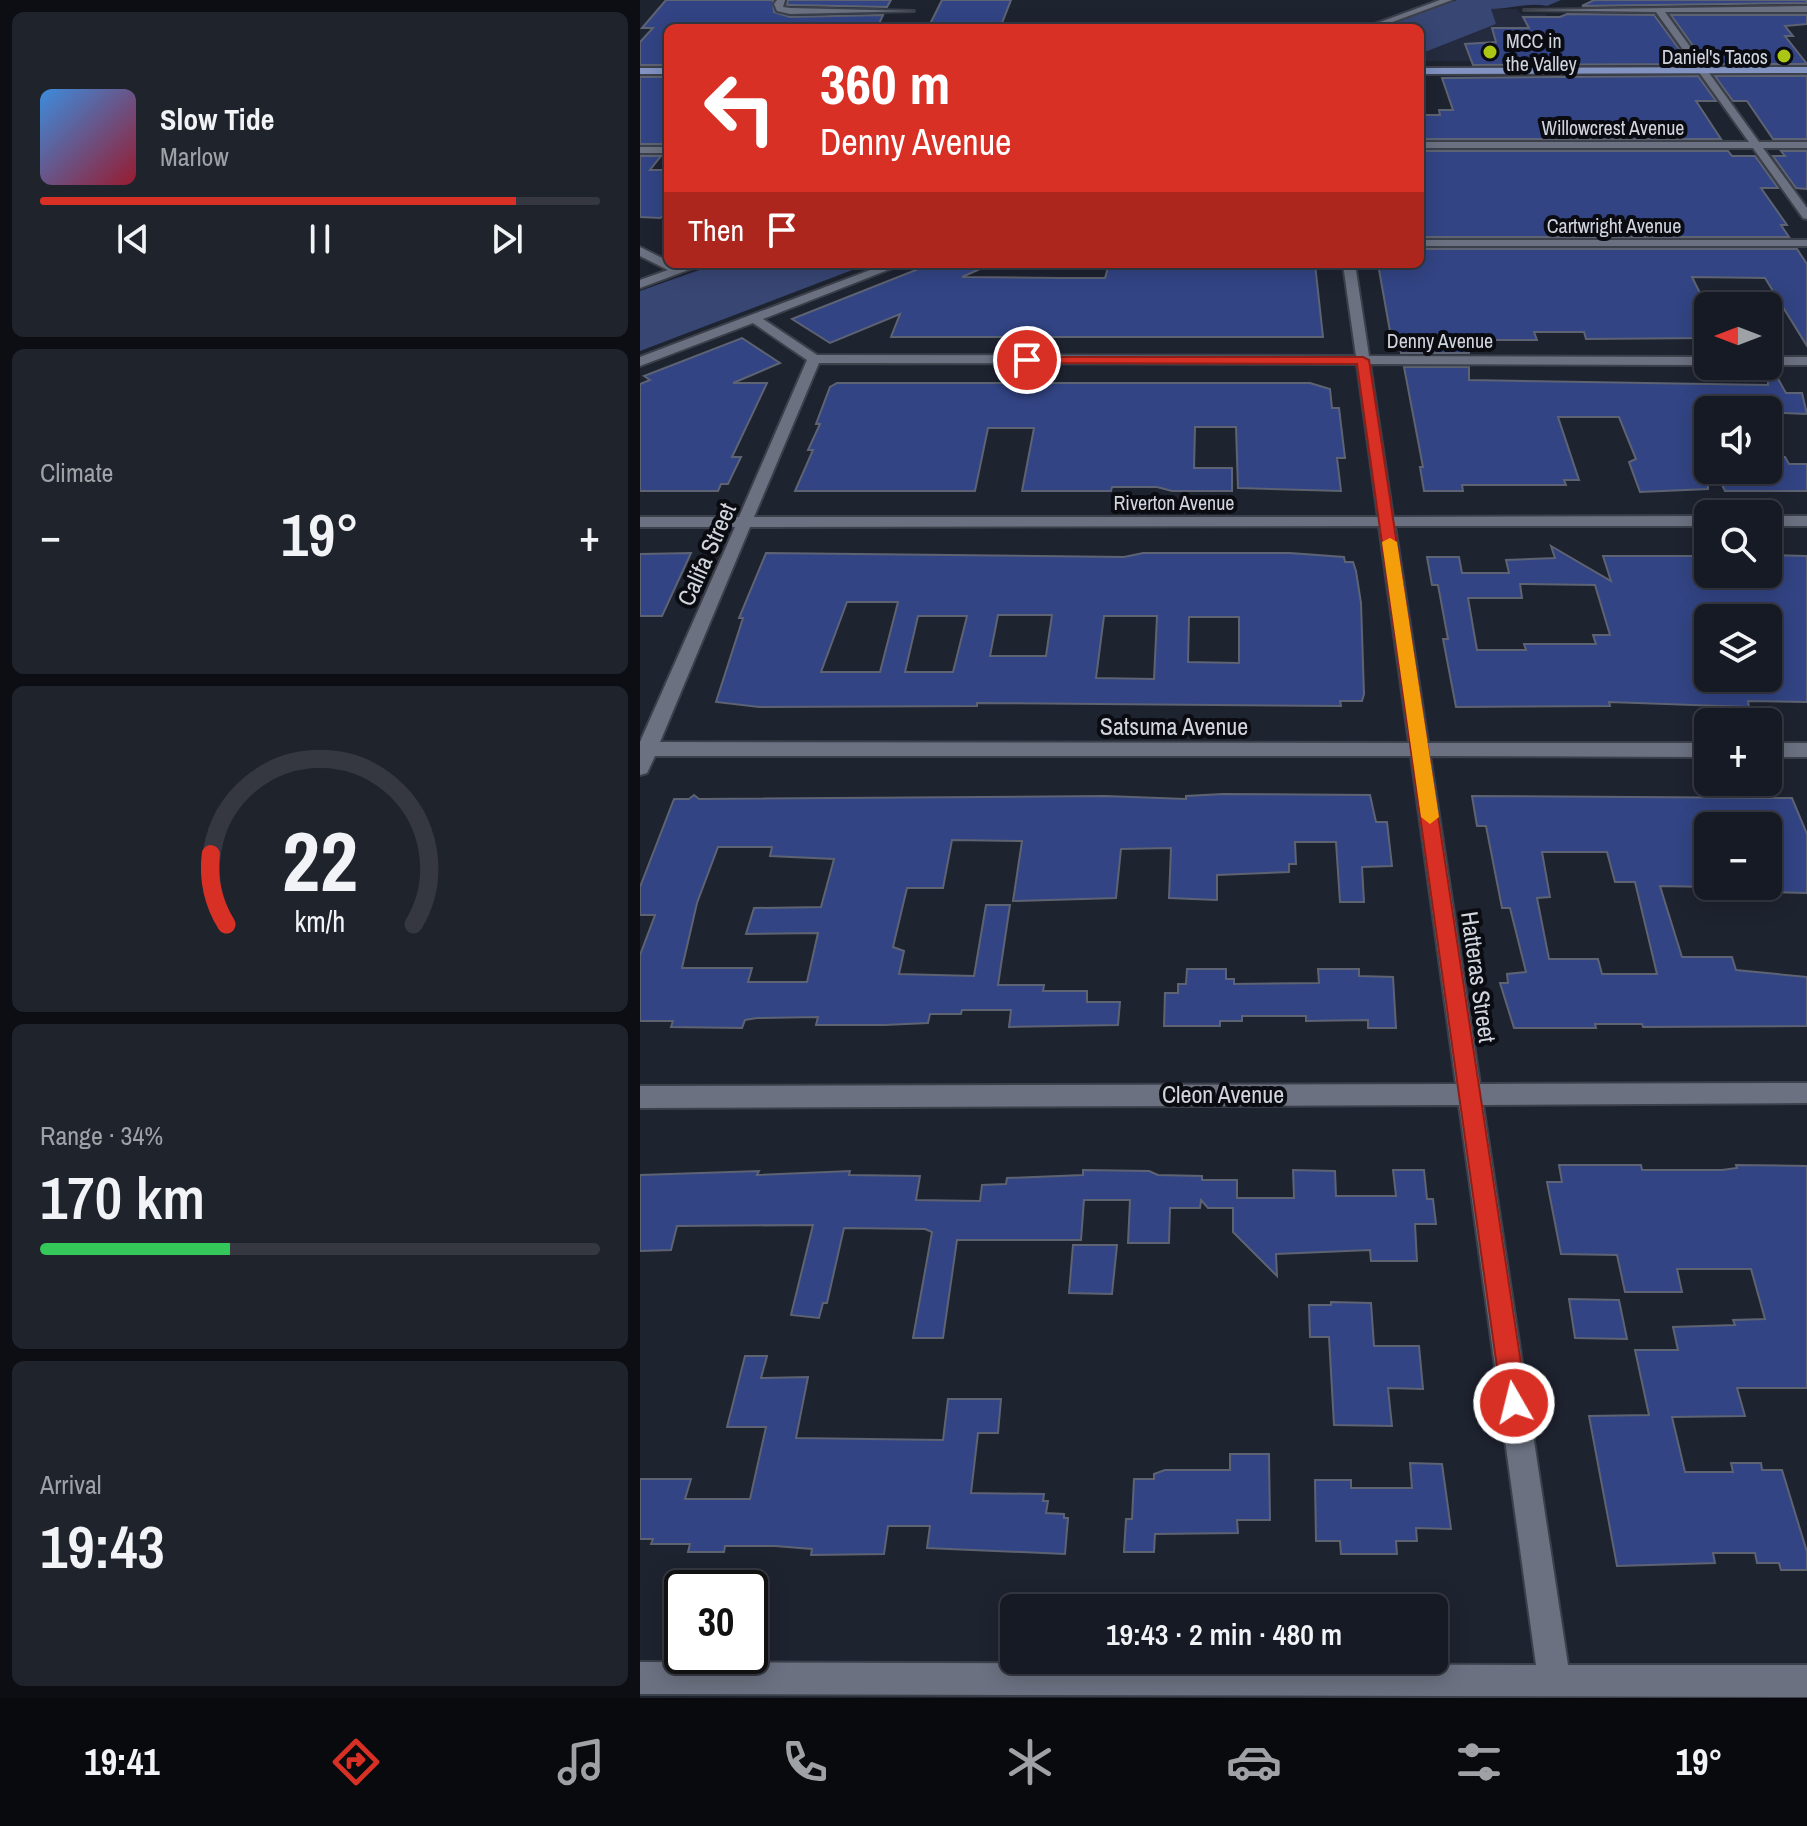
<!DOCTYPE html>
<html lang="en">
<head>
<meta charset="utf-8">
<style>
  :root { --surface:#161a24; --page:#1f232c; --text:#f1f3f6; --muted:#9ea1a6; --line:#353841; --accent:#d93025 }
  body { margin:0; font-family:"Archivo Narrow",sans-serif; background:var(--page); color:var(--text); height:100vh; display:flex; flex-direction:column; font-size:30px; white-space:nowrap }
  * { box-sizing:border-box; margin:0 }
  p { font-size:26px; color:var(--muted) }
  .icon { flex:none; width:44px; height:44px; fill:none; stroke:currentColor; stroke-width:2; stroke-linecap:round; stroke-linejoin:round }
  .map { position:relative; flex:1; overflow:hidden }
  .details { display:flex; flex-direction:column; gap:12px; padding:12px; background:#0c0e14; width:640px }
  .details>* { flex:none }
  .top-card { position:absolute; left:24px; top:24px; width:760px; height:244px; border-radius:12px; box-shadow:0 4px 20px #0003,0 0 0 2px var(--line); background:#d93025; color:#fff; overflow:hidden }
  .needle { width:52px; rotate:270deg }
  .buttons { position:absolute; left:1054px; top:292px; display:grid; gap:16px }
  .buttons a { display:grid; place-items:center; width:88px; height:88px; border-radius:12px; background:var(--surface); box-shadow:0 4px 20px #0003,0 0 0 2px var(--line); font-size:40px }
  .speed { position:absolute; left:24px; top:1570px; display:flex; gap:16px; font-size:40px; font-weight:700; text-align:center }
  .speed>* { display:grid; place-content:center; width:104px; height:104px; border-radius:50%; background:var(--surface); box-shadow:0 4px 20px #0003,0 0 0 2px var(--line); line-height:1 }
  .speed .limit { border:4px solid #111; border-radius:12px; background:#fff; color:#111 }
  .pin { position:absolute; display:grid; place-items:center; width:68px; height:68px; color:#fff; margin:-34px; border:4px solid #fff; border-radius:50%; box-shadow:0 2px 8px #0007 }
  .me { position:absolute; width:88px; margin:-44px; rotate:352deg; stroke-linejoin:round; filter:drop-shadow(0 0 6px #0008) }
  .turn { display:flex; align-items:center; gap:28px; height:168px; padding:0 24px; font-size:36px }
  .turn .icon { width:104px; height:104px; stroke-width:2.5 }
  .turn b { display:block; font-size:56px; line-height:68px }
  .then { display:flex; align-items:center; height:76px; padding:0 24px; background:#0003; gap:16px; font-size:30px }
  .big { font-size:60px; font-weight:600; line-height:1.1 }
  .details .card { flex:1; display:flex; flex-direction:column; justify-content:center; gap:12px; min-width:0; padding:0 28px; border-radius:12px; background:var(--page) }
  .details .dial { align-items:center; gap:0 }
  .dial svg { height:208px; overflow:visible; fill:none; stroke:var(--line); stroke-width:7; stroke-linecap:round; text-anchor:middle }
  .dial text { fill:var(--text); stroke:none }
  .song { display:flex; align-items:center; gap:24px }
  .cover { width:96px; height:96px; border-radius:12px; background:linear-gradient(135deg,hsl(210 70% 55%),hsl(350 70% 35%)) }
  .played { height:8px; border-radius:4px; background:linear-gradient(90deg,var(--accent) 85%,var(--line) 85%) }
  .keys { display:flex; justify-content:space-around; direction:ltr }
  .heat { display:flex; justify-content:space-between; align-items:center; font-size:44px; direction:ltr }
  .charge { height:12px; border-radius:6px; background:linear-gradient(90deg,#34c759 34%,var(--line) 0) }
  .trip { position:absolute; left:360px; top:1594px; width:448px; height:80px; border-radius:12px; background:var(--surface); box-shadow:0 4px 20px #0003,0 0 0 2px var(--line); font-weight:600; line-height:80px; text-align:center }
  .tab-bar { display:flex; height:128px; justify-content:space-around; align-items:center; background:#090a0e; color:var(--muted) }
  .tab-bar .icon { width:56px; height:56px }
  .tab-bar .current { color:var(--accent) }
  .tab-bar b { font-size:36px; color:var(--text) }
  main { display:flex; flex:1; min-height:0 }
  .map>svg:first-child { display:block }
</style>
</head>
<body>
<main>
<section class="details">
<div class="card">
<div class="song"><i class="cover"></i><div><b>Slow Tide</b><p>Marlow</p></div></div>
<div class="played"></div>
<div class="keys"><svg class="icon" aria-label="previous" viewBox="0 0 24 24"><path d="M18 5L8 12l10 7zM5 5v14"/></svg><svg class="icon" aria-label="pause" viewBox="0 0 24 24"><path d="M8 5v14M16 5v14"/></svg><svg class="icon" aria-label="next" viewBox="0 0 24 24"><path d="M6 5l10 7-10 7zM19 5v14"/></svg></div>
</div>
<div class="card"><p>Climate</p>
<div class="heat"><a>−</a><b class="big">19°</b><a>+</a></div>
</div>
<div class="card dial"><svg viewBox="0 0 100 80">
<path d="M14 69A42 42 0 1 1 86 69"/>
<path d="M14 69A42 42 0 0 1 8 42" stroke="#d93025"/>
<text x="50" y="56" font-size="32" font-weight="700">22</text>
<text x="50" y="72" font-size="11">km/h</text>
</svg></div>
<div class="card"><p>Range · 34%</p><b class="big">170 km</b><div class="charge"></div></div>
<div class="card"><p>Arrival</p><b class="big">19:43</b></div>
</section>
<div class="map">
<svg width="1167" height="1698" viewBox="0 0 1167 1698">
  <rect width="100%" height="100%" fill="#1e2330"/>
  <path fill="#252b3e" d="M850,9H877L881,14H906L921,41L1034,61H780V54L856,24Z"/>
  <g fill="#384674">
    <path d="M817,0H921L907,6C889,2 870,9 851,9L856,24L780,54V28H738Z"/>
    <path d="M76,264H228L0,351V291Z"/>
  </g>
  <g fill="#324484" stroke="#5d6372" stroke-width="2" fill-rule="evenodd">
    <path d="M26,0H133L134,12L150,17L243,15L238,26L226,27L28,28V65H0V42L13,28H2Z"/>
    <path d="M148,0H251L247,7L150,5H147Z"/>
    <path d="M302,0H371L360,28H288Z"/>
    <path d="M954,0H1167V3L942,6Z"/>
    <path d="M927,14L1014,15L1050,64L833,65L825,44L856,42L852,28H889L883,17H920Z"/>
    <path d="M1031,15H1167V24L1145,26L1153,36H1145L1167,64H1066Z"/>
    <path d="M1058,76L1076,101H1056L1081,139H780V115H800L799,110H813L802,78Z"/>
    <path d="M1075,76H1167V139H1133L1107,101H1093Z"/>
    <rect x="0" y="77" width="28" height="67"/>
    <path d="M780,151H1088L1092,156H1115L1138,188H1121L1147,225H1141L1149,237H780Z"/>
    <path d="M1141,151H1167V189L1156,188L1133,156H1145Z"/>
    <path d="M0,156H21L10,170H28V213L20,218L0,217Z"/>
    <path d="M780,249H1157L1167,264V346L1125,278L1052,277L1068,309V338L946,339L944,332H894L897,340H830L829,353H761L758,337H751L738,264H780Z"/>
    <path d="M291,264H351L322,277L419,278H465L469,264H675L683,337H251L260,314L190,343L152,319Z"/>
    <path d="M102,338L140,363L93,383H127L92,457H101L88,484H81L78,491H0V384L10,380L4,376Z"/>
    <path d="M764,367H829V380L1128,385V368H1132L1146,393H1162L1167,414L1068,410V489L1000,492L989,462L996,459L979,417H918L939,480H924L926,485H822L823,491H784L780,467H783Z"/>
    <path d="M197,383H670L690,389L692,408H699L705,458H697L701,491L598,488L596,427H555L554,468H592V491H532L517,487H472L471,491H382L394,428H348L335,491H155L173,450H168L180,424H176L190,387Z"/>
    <path d="M1128,457H1145L1149,464H1167V491H1085L1075,470H1128Z"/>
    <path d="M911,546L971,581L963,556H1068V574H1128V555L1167,556V702L1108,701L1109,707L969,702L970,706L816,707L803,639H808L798,585H792L787,557H819L822,573H869L866,560L915,558ZM880,584L955,585L970,635H953L956,644H884L886,650H837L828,598H882ZM1068,618H1128V678H1068Z"/>
    <path d="M51,553L22,616H0V554Z"/>
    <path d="M126,553L484,557L503,553H650L704,557L705,562H713L716,571L721,603L724,694L722,701H700L701,706L337,703V706L119,707L76,702L103,618H99ZM207,602H258L240,672H181ZM358,615H412L406,656H350ZM278,616H327L313,672H265ZM464,616H517L514,679L456,678ZM549,617H599V663L548,662Z"/>
    <path d="M583,794L730,795L736,822H747L752,866L722,867L724,902H700L696,842H655L656,864H649V872L577,875V900L529,898L531,848L481,849L476,898L373,901L382,841L312,840L303,888H267L253,947L264,951L259,974L334,976L346,905H370L358,985H404L403,991H447V1002H480L478,1025L369,1027L371,1010H322L321,1014H290L288,1023L244,1025H176L178,1017L117,1018L105,1020L102,1028L31,1027L33,1021H0V955L15,915H0V887L34,799H49L54,795L59,799L465,796L546,799V796ZM78,847H132L130,856L194,859L181,907L114,908L106,934L178,933L167,982H108L112,968H42L57,903Z"/>
    <path d="M832,796L1152,798L1167,834V893L1128,892V826H1068V841H1055L1069,887L1020,886L1042,957H1092L1096,970L1167,977V1026L1003,1027L1002,1024H955L956,1028H874L860,983H868L867,974L886,972L870,908H862L846,826H837ZM902,852H967L975,882H995L1017,974H962L958,959H909L897,898L910,897Z"/>
    <path d="M547,969H586V979H594V984L679,983L678,969H719V976L753,977L756,1028H728V1020L666,1021V1016H602V1021H580V1026H524L525,993H538V984H546Z"/>
    <path d="M919,1165H1001L1002,1170H1082L1097,1168L1096,1165L1167,1166V1388H1097L1105,1416L1032,1417L1045,1472H1093L1091,1463H1121L1122,1470H1142L1167,1552V1570H1141L1139,1563H1117L1115,1553H1073L1075,1563L977,1566L949,1416L1009,1415L995,1350H1038L1033,1327L1095,1325L1093,1320L1125,1319L1111,1269H1037L1042,1292H985L977,1255L921,1254L907,1182H922Z"/>
    <path d="M443,1170L509,1171L518,1175L562,1176V1180H597V1198H654L653,1170L695,1171L696,1196H756L753,1170H784L787,1199H793L796,1224H775L777,1261H731L730,1250L636,1254L637,1276L593,1232V1208H568L561,1200L560,1208H530L529,1243H488L490,1200H444L441,1240H317L303,1338H273L292,1232L285,1229L204,1228L187,1303H183L179,1318L151,1315L173,1225L37,1226L31,1250L0,1251V1175L119,1171L117,1175L210,1171L209,1175L280,1176L276,1200L340,1201L342,1185L366,1184L367,1178L443,1175Z"/>
    <path d="M433,1245H477L472,1294L429,1293Z"/>
    <path d="M929,1299L979,1300L987,1339L935,1338Z"/>
    <path d="M691,1302L731,1303L734,1346H779L783,1389L748,1388L752,1426L694,1425L689,1337H670L669,1305H691Z"/>
    <path d="M105,1356H127L121,1378L168,1377L156,1438L303,1440L308,1399H361L358,1433H338L331,1493L404,1494L403,1501H408L406,1513L424,1514V1518H428L425,1554L287,1548L290,1526H248L244,1554L171,1555L172,1549L135,1546H85L84,1552H48L50,1544H11L13,1539H0V1479H51L45,1499H110L126,1427H87Z"/>
    <path d="M590,1454H629L630,1520H597L598,1533L515,1534L514,1552H484L486,1519H492L494,1479H514V1474L525,1470H590Z"/>
    <path d="M770,1463L802,1464L811,1529L776,1528L777,1541H756L757,1554H701L700,1541H676L675,1480H711V1488H772Z"/>
  </g>
  <g fill="none" stroke-linecap="round" stroke-linejoin="round">
    <defs>
      <g id="minor">
        <path d="M137,0H145L143,7L150,8L274,11L150,14L137,11L134,4Z"/>
        <path d="M800,0H812L736,28H724Z"/>
        <path d="M1167,6V12H1025L1119,142H1167V148H1123L1167,208V219L1163,218L1113,148H780V142H1109L1016,12L884,10Z"/>
        <rect x="0" y="147" width="28" height="6"/>
        <rect x="780" y="240" width="387" height="6"/>
        <path d="M0,247L28,261V264L39,267L64,264L0,288V280L28,270L0,256Z"/>
        <path d="M246,264H263L123,319L177,355L716,356L703,264H715L729,356L1068,357V365L730,364L753,517L1068,516V526H755L788,743H1068V757L790,756L840,1084L1167,1083V1103L843,1105L928,1665H1167V1697L0,1694V1662L896,1665L819,1105L0,1108V1086L816,1084L771,756H15L7,773L0,775V742L95,527H0V517H99L167,360L113,323L0,366V357ZM179,363L717,364L738,517H114ZM739,526L769,743L20,742L110,527Z"/>
        <rect x="1128" y="357" width="39" height="8"/>
        <rect x="1128" y="516" width="39" height="10"/>
        <rect x="1128" y="743" width="39" height="14"/>
      </g>
      <g id="major">
        <path d="M1167,67V73L780,74V68Z"/>
        <rect x="0" y="68" width="28" height="6"/>
      </g>
    </defs>
    <use href="#minor" stroke="#3c404b" stroke-width="4"/>
    <use href="#major" stroke="#3c404b" stroke-width="4"/>
    <use href="#minor" fill="#6b7181" fill-rule="evenodd"/>
    <use href="#major" fill="#8293c2" fill-rule="evenodd"/>
  </g>
  <path fill="#d93025" stroke="#8d1f18" stroke-width="2" d="M383,357H723L729,360L887,1403L883,1412L874,1416L865,1412L862,1403L717,364L387,363L383,362Z"/>
  <path fill="#f59e0b" d="M750,538L757,542L799,817L790,824L781,817L742,542Z"/>
  <g fill="#abc614" stroke="#0a0c12" stroke-width="3">
    <circle cx="850" cy="52" r="8"/>
    <circle cx="1144" cy="56" r="8"/>
  </g>
  <g text-anchor="middle" dominant-baseline="central" stroke-width="8" stroke-linejoin="round" paint-order="stroke">
    <g font-size="20" fill="#d1d5de" stroke="#0a0c12" text-anchor="start">
      <text x="866" y="40">MCC in<tspan x="866" dy="23">the Valley</tspan></text>
      <text x="1128" y="56" text-anchor="end">Daniel's Tacos</text>
    </g>
    <g font-size="20" fill="#d1d5de" stroke="#0a0c12">
      <text x="973" y="127">Willowcrest Avenue</text>
      <text x="974" y="225">Cartwright Avenue</text>
      <text x="800" y="340">Denny Avenue</text>
      <text x="534" y="502">Riverton Avenue</text>
    </g>
    <g font-size="24" fill="#d1d5de" stroke="#0a0c12">
      <text transform="translate(66 554) rotate(-66)">Califa Street</text>
      <text x="534" y="726">Satsuma Avenue</text>
      <text transform="translate(839 977) rotate(82)">Hatteras Street</text>
      <text x="583" y="1094">Cleon Avenue</text>
    </g>
  </g>
</svg>
<div class="buttons">
<a><svg class="needle" viewBox="-14 -14 28 28"><path d="M0-13l5 13h-10z" fill="#e53935"/><path d="M0 13l5-13h-10z" fill="#9ea1a6"/></svg></a>
<a><svg class="icon" aria-label="sound" viewBox="0 0 24 24"><path d="M4 9h4l5-4v14l-5-4H4zM17 9q2 3 0 6"/></svg></a>
<a><svg class="icon" aria-label="search" viewBox="0 0 24 24"><circle cx="10" cy="10" r="6"/><path d="M15 15l6 6"/></svg></a>
<a><svg class="icon" aria-label="layers" viewBox="0 0 24 24"><path d="M12 4l9 5-9 5-9-5zM3 14l9 5 9-5"/></svg></a>
<a>+</a>
<a>−</a>
</div>
<div class="speed"><div class="limit">30</div></div>
<div class="pin" style="left:387px;top:360px;background:#d93025"><svg class="icon" aria-label="arrive" viewBox="0 0 24 24"><path d="M6 21V4h12l-3 4 3 4H6"/></svg></div>
<svg class="me" style="left:874px;top:1403px" viewBox="-20 -20 40 40"><circle r="17" fill="#d93025" stroke="#fff" stroke-width="3"/><path d="M0-11L8 9 0 5-8 9z" fill="#fff"/></svg>
<div class="trip">19:43 · 2 min · 480 m</div>
<div class="top-card">
<div class="turn"><svg class="icon" aria-label="left" viewBox="0 0 24 24"><path d="M17 20v-9H6M10 6l-5 5 5 5"/></svg><div><b>360 m</b>Denny Avenue</div></div>
<div class="then">Then<svg class="icon" aria-label="arrive" viewBox="0 0 24 24"><path d="M6 21V4h12l-3 4 3 4H6"/></svg></div>
</div>
</div>
</main>
<nav class="tab-bar">
<b>19:41</b>
<svg class="icon current" aria-label="directions" viewBox="0 0 24 24"><path d="M12 3l9 9-9 9-9-9zM9 14v-3h6M13 9l2 2-2 2"/></svg>
<svg class="icon" aria-label="music" viewBox="0 0 24 24"><path d="M9 18V5l10-2v13"/><circle cx="6" cy="18" r="3"/><circle cx="16" cy="16" r="3"/></svg>
<svg class="icon" aria-label="phone" viewBox="0 0 24 24"><path d="M5 4h4l2 5-3 2q2 4 5 5l2-3 5 2v4C11 20 4 13 5 4z"/></svg>
<svg class="icon" aria-label="climate" viewBox="0 0 24 24"><path d="M12 3v18M4 7l16 10M4 17L20 7"/></svg>
<svg class="icon" aria-label="car" viewBox="0 0 24 24"><path d="M5 17H2v-5l4-1 3-4h7l3 4 3 1v5h-3M9 17h6M6 11h13"/><circle cx="7" cy="17" r="2"/><circle cx="17" cy="17" r="2"/></svg>
<svg class="icon" aria-label="filters" viewBox="0 0 24 24"><path d="M4 7h16M4 17h16"/><circle cx="9" cy="7" r="2"/><circle cx="15" cy="17" r="2"/></svg>
<b>19°</b>
</nav>
</body>
</html>
